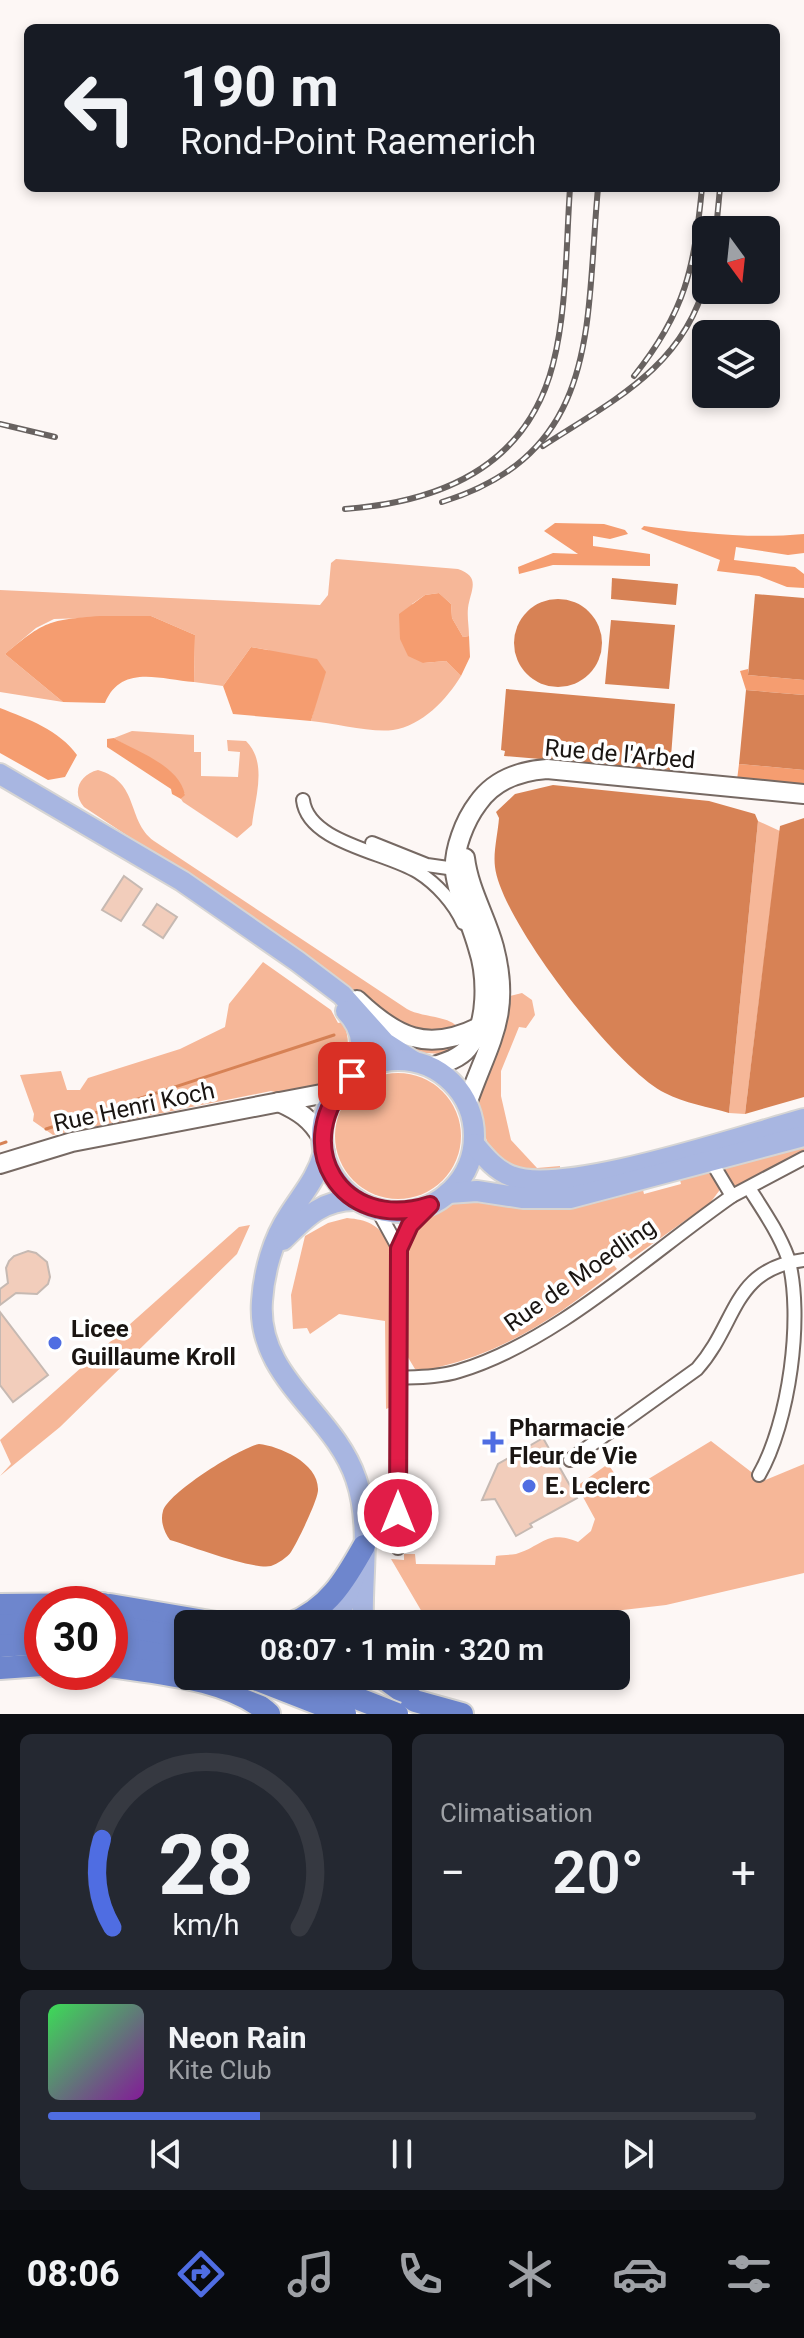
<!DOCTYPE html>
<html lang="fr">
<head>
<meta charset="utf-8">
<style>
  :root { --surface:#171b24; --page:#242831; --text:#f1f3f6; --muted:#9ea1a6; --line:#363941; --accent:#4f6de2 }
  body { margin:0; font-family:Roboto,sans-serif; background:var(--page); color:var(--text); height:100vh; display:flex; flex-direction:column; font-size:30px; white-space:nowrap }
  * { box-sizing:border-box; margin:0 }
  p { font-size:26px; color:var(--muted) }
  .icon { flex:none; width:44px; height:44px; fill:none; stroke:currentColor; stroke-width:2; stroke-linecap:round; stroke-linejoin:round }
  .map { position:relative; height:1714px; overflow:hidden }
  .side { display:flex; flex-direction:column; gap:20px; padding:20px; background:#0d0f14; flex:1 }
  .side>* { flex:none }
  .hud { position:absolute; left:24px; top:24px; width:756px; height:168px; border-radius:12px; box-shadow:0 4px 12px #0003; background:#171b24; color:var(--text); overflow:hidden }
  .needle { width:52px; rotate:165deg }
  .controls { position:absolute; left:692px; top:216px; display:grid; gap:16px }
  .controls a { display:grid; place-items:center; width:88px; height:88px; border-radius:12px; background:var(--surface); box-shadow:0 4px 12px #0003; font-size:40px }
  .speed { position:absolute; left:24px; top:1586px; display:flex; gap:16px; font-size:40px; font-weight:700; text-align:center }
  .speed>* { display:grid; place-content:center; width:104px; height:104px; border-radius:50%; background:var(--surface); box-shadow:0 4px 12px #0003; line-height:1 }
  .speed .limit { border:12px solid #d22; background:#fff; color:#111 }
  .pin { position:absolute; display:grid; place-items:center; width:68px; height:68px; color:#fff; margin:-34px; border-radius:16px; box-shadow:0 4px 12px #0006 }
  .me { position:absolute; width:88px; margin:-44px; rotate:0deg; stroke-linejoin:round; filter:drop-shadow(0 0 6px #0008) }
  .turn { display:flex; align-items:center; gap:28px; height:168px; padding:0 24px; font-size:36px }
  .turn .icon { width:104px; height:104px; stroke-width:2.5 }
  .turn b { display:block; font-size:56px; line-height:68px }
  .big { font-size:60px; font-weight:600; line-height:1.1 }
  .side .widget { flex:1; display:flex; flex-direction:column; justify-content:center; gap:12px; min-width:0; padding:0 28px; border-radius:12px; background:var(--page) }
  .side .dial { align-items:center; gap:0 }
  .dial svg { height:208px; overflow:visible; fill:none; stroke:var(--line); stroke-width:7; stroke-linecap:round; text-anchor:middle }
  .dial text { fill:var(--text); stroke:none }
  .song { display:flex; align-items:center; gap:24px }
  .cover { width:96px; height:96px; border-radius:12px; background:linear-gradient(135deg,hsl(130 70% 55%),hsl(290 70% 35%)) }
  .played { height:8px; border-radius:4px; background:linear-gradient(90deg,var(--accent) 30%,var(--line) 30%) }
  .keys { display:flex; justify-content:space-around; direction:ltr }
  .heat { display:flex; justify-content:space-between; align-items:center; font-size:44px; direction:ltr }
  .side .tiles { flex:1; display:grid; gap:20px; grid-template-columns:1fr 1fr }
  .widget:last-child { grid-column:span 2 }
  .trip { position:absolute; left:174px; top:1610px; width:456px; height:80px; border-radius:12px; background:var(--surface); box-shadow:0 4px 12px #0003; font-weight:600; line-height:80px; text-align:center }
  .menu { display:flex; height:128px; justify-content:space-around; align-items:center; background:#090b0e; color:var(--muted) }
  .menu .icon { width:56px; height:56px }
  .menu .current { color:var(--accent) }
  .menu b { font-size:36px; color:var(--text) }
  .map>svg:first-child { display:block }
</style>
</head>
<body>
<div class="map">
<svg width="804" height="1714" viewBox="0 0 804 1714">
  <rect width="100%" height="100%" fill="#fdf7f5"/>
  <g fill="#f6b798">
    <path d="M336,559L458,569C482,577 470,591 468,608C467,617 469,627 469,636L463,637L452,618L451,604L439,593L425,595L412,604L423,663L446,661L461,676C447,699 422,726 393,730C371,733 334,723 311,721L317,698L268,650L251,647L223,686L194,682L195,635L151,616L54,619L36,628L5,654L63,702L0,692V590L320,605L328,595L331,563Z"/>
    <path d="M132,731L194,735V752H201V776L238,777L240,752L228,751L227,740L246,741C268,763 255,797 252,825L237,838L183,802L181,799L185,794L136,752L114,738Z"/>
    <path d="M98,770C140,782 126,820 154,841L407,1009C426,1020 464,1013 462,1042L443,1054L409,1052L279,936L84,807C71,792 80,774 98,770Z"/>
    <path d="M758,821L780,831L745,1114L729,1113Z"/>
    <path d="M263,962L331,1010L338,1023L343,1022C353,1044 348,1068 327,1083C316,1091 291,1091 278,1093L271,1091L53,1135L33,1121L34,1114L20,1075L61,1071L67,1090H80L88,1078L180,1049L225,1027L229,1004Z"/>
    <path d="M522,993L532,1000L535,1015L526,1028L519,1027L501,1071V1096L511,1140L537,1168L560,1166V1172L528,1173L507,1164L487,1142L476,1100L503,1004L510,996Z"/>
    <circle cx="398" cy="1136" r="63"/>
    <path d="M804,1142V1153L738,1186L720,1183L719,1191L710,1203L631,1259L626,1254L613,1264L617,1269C563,1313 507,1351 439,1367L438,1371L415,1369L406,1354L407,1250L411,1234L425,1220L455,1202L642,1186L644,1194L681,1184L679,1176L701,1170L718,1174L723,1164Z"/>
    <path d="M347,1218C368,1220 377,1224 389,1242L391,1407L386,1409L385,1321L339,1314L310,1334L307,1328L293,1329L291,1295L305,1236L328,1223Z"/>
    <path d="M250,1225L237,1254L60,1427L0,1476L11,1464L0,1440L239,1227Z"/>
    <path d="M711,1441L763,1481L804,1464V1573L666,1605L501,1624H429L391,1559L404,1560V1554H415L416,1564L495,1565L496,1556C502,1555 510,1555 516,1554C543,1546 546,1529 578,1542L591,1531L595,1519L577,1486L608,1464L627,1492Z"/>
  </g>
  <g fill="#f59d70">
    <path d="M555,523L604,524L625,530L628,534L610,539L593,536V546L650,554V566L553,565L519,574L518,567L553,553L578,554L544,531Z"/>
    <path d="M644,526C697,533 750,539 804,534V553L788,555L736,547L734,560L795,567L804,574V588L787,587L759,576L717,571L720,560L641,529Z"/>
    <path d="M439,593L451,604L452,618L463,637L469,636L470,657L461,676L446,661L423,663L408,656L400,639L399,614L425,595Z"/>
    <path d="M100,616H151L195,635L194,682C159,679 121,664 105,703L63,702L5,654C45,621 48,620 100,616Z"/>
    <path d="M251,647L317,659L326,672L311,721L233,714L223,686Z"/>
    <path d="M748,669V675L804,680V695L746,690L740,671Z"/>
    <path d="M0,708C28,719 59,730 77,755L65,777L48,780L0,753Z"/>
    <path d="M114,738C137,752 179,765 185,795L181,799L172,794L171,789L107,747V739Z"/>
    <path d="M739,764L804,770V786L737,780Z"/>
  </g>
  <g fill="#d78255">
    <path d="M612,578L678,584L676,605L611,599Z"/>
    <path d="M755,594L804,598V680L748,675Z"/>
    <circle cx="558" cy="643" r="44"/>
    <path d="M611,620L675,625L669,689L605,684Z"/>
    <path d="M506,689L675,704L670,770L504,756L505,751L501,750Z"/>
    <path d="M746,690L804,695V770L739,764Z"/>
    <path d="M553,785L709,801L755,814L758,821L729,1113C709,1107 684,1103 665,1093C617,1070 501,920 495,867C493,852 498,833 499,818L496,812L515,794Z"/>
    <path d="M804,818V1097L745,1114L780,826Z"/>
    <path d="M259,1444C279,1446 319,1463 318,1490C318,1500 297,1543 291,1552C288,1557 277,1564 271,1566C252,1570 191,1546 170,1540C164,1532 160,1521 163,1511C169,1492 240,1448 259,1444Z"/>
  </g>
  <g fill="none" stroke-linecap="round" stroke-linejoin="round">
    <g stroke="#d78255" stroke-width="3">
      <path d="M46,1129L334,1035"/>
      <path d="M0,1144L6,1142"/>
    </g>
  </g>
  <g fill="#f2cdbb" stroke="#c6b9b2" stroke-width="2">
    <path d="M124,876L142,889L121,921L102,910Z"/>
    <path d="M157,904L177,917L163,938L143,925Z"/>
    <path d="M28,1251L36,1253L47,1262L50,1277L48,1284L37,1294L16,1293L0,1305V1289L8,1283L6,1268L9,1261L14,1256Z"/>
    <path d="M0,1312L48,1375L13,1402L0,1385Z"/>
    <path d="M543,1438L577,1498L530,1524L532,1527L516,1536L495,1499L482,1500L498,1464Z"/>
  </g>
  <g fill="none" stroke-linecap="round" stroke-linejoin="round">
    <defs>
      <g id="street">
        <path d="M303,800C308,843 386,852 418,872C437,884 454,903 463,923"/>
        <path d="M372,843L427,865L455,869L460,873"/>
        <path d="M711,1161L732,1196L804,1158"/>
        <path d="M749,1188C763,1210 779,1233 788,1258C804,1316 789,1423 759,1475"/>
        <path d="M377,1209L399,1249"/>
        <path d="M398,1378C419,1377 440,1377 459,1371C554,1343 650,1253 732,1196"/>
        <path d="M570,1460L697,1369C738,1323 731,1269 804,1260"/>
        <path d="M398,1548L399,1249L410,1225L430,1205"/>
      </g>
      <g id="secondary">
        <path d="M465,858C469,890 486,917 494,947C512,1016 488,1043 467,1104"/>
        <path d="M357,1000C396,1037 427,1053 479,1027"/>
        <path d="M431,1067C444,1063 459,1059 468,1048C489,1025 487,975 478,948C471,922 458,898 455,872C453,850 465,820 478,803C494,780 519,771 547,769L804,794"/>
        <path d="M279,1102C299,1111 311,1119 322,1138"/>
        <path d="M0,1164L72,1142L337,1091"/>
      </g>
      <g id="primary">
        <path d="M0,774L182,881L297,961L342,995L385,1043L413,1061"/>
        <path d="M346,1011C366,1032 364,1052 352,1076"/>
        <circle cx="398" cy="1136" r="76"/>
        <path d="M474,1144C484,1156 495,1170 511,1176C563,1197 744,1135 804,1119"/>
        <path d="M324,1152C317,1178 303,1193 289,1215C273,1239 264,1271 262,1301C256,1378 334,1413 356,1479C372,1526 361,1575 363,1624"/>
        <path d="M448,1193L477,1191L523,1198H570L804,1136"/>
        <path d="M283,1240C306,1217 323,1199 357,1200"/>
        <path d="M330,1624L343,1606L357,1569"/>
      </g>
      <g id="highway">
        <path d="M0,1605L103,1604"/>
        <path d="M110,1605L222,1624"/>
        <path d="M290,1624C328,1609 345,1580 364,1546"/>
        <path d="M110,1625L188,1638"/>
        <path d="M0,1626L42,1623"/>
        <path d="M0,1646L42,1643"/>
        <path d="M110,1646L188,1659"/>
        <path d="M110,1666C158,1673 233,1679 269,1714"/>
        <path d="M0,1668L42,1665"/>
        <path d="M385,1679L415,1701L462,1714"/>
      </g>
    </defs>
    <use href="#street" stroke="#766963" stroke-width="16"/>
    <use href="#secondary" stroke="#766963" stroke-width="22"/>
    <use href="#primary" stroke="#d6d5d4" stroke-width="24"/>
    <use href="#highway" stroke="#d6d5d4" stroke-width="26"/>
    <use href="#street" stroke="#fff" stroke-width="12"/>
    <use href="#secondary" stroke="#fff" stroke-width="18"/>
    <use href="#primary" stroke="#a8b6e1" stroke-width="20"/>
    <use href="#highway" stroke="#6e86cd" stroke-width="22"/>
    <defs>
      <g id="rail">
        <path d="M716,230L720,188"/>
        <path d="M634,376C686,311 694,268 702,188"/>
        <path d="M0,424L55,437"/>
        <path d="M543,446C612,401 684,367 706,280"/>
        <path d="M442,502C602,452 585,325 598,188"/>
        <path d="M345,509C441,502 527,466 553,364C567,310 566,244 570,188"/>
      </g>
    </defs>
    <use href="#rail" stroke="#686260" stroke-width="6"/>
    <use href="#rail" stroke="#fff" stroke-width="3" stroke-dasharray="9" stroke-linecap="butt"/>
    <defs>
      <g id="highway-bridge">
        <path d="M300,1676L397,1714"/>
        <path d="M250,1677L345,1714"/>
      </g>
    </defs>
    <use href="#highway-bridge" stroke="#d6d5d4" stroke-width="26" stroke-linecap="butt"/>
    <use href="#highway-bridge" stroke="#6e86cd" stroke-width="22"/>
  </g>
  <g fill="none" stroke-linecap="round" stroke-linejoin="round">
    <defs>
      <path id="route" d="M352,1076C286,1143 341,1234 430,1205L410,1225L399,1249L398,1513"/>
    </defs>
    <use href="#route" stroke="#92132f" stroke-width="20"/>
    <use href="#route" stroke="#e11d48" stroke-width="14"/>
  </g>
  <g fill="#4f6de2" stroke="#fff" stroke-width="3">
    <circle cx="55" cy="1343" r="8"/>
    <path d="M489 1430h8v8h8v8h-8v8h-8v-8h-8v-8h8z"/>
    <circle cx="529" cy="1486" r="8"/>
  </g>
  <g text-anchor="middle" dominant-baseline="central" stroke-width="7" stroke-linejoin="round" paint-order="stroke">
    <g font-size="24" fill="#1a1512" stroke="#fff">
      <text transform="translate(620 754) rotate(5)">Rue de l'Arbed</text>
      <text transform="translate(134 1107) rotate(-12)">Rue Henri Koch</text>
      <text transform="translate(580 1275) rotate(-35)">Rue de Moedling</text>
    </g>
    <g font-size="24" font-weight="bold" fill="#1a1512" stroke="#fff" text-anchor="start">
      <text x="71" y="1329">Licee<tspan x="71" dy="28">Guillaume Kroll</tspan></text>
      <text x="509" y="1428">Pharmacie<tspan x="509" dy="28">Fleur de Vie</tspan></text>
      <text x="545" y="1486">E. Leclerc</text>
    </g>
  </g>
</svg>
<div class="controls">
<a><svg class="needle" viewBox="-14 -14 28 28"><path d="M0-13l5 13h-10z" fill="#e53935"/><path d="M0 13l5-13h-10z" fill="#9ea1a6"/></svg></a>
<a><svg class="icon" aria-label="layers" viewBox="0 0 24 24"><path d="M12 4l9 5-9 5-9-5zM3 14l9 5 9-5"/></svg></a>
</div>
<div class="speed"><div class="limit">30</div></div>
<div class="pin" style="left:352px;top:1076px;background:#d93025"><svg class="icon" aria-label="arrive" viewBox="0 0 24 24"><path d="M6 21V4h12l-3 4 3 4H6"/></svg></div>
<svg class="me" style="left:398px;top:1513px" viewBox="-20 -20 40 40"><circle r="17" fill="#e11d48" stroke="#fff" stroke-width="3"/><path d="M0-11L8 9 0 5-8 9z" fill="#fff"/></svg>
<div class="trip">08:07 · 1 min · 320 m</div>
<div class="hud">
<div class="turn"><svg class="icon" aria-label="left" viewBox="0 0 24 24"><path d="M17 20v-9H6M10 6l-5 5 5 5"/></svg><div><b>190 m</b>Rond-Point Raemerich</div></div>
</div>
</div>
<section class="side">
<div class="tiles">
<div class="widget dial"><svg viewBox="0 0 100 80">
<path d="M14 69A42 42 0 1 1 86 69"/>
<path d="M14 69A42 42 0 0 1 10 35" stroke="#4f6de2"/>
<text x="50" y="56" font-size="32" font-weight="700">28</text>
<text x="50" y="72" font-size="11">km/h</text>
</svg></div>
<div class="widget"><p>Climatisation</p>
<div class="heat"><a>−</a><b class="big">20°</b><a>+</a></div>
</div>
<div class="widget">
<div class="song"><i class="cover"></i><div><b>Neon Rain</b><p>Kite Club</p></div></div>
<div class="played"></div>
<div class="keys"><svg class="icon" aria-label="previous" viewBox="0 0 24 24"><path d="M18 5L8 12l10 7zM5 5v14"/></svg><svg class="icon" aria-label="pause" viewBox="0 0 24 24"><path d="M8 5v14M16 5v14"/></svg><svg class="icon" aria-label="next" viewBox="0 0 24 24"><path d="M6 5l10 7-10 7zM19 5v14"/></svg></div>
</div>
</div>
</section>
<nav class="menu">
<b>08:06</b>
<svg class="icon current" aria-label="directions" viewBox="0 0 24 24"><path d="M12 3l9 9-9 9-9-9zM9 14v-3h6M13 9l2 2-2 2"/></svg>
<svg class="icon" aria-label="music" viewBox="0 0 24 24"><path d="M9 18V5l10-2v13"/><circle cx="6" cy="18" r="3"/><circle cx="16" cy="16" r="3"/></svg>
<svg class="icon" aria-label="phone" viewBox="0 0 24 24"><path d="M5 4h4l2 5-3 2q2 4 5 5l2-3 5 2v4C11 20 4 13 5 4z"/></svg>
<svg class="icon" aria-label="climate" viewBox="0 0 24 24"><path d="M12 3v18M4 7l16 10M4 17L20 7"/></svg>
<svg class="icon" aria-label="car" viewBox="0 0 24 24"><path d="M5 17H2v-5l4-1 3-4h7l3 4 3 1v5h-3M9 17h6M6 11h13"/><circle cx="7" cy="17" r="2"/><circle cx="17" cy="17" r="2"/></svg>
<svg class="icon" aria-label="filters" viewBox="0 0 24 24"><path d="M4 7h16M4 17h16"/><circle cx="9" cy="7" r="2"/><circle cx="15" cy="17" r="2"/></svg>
</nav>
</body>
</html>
